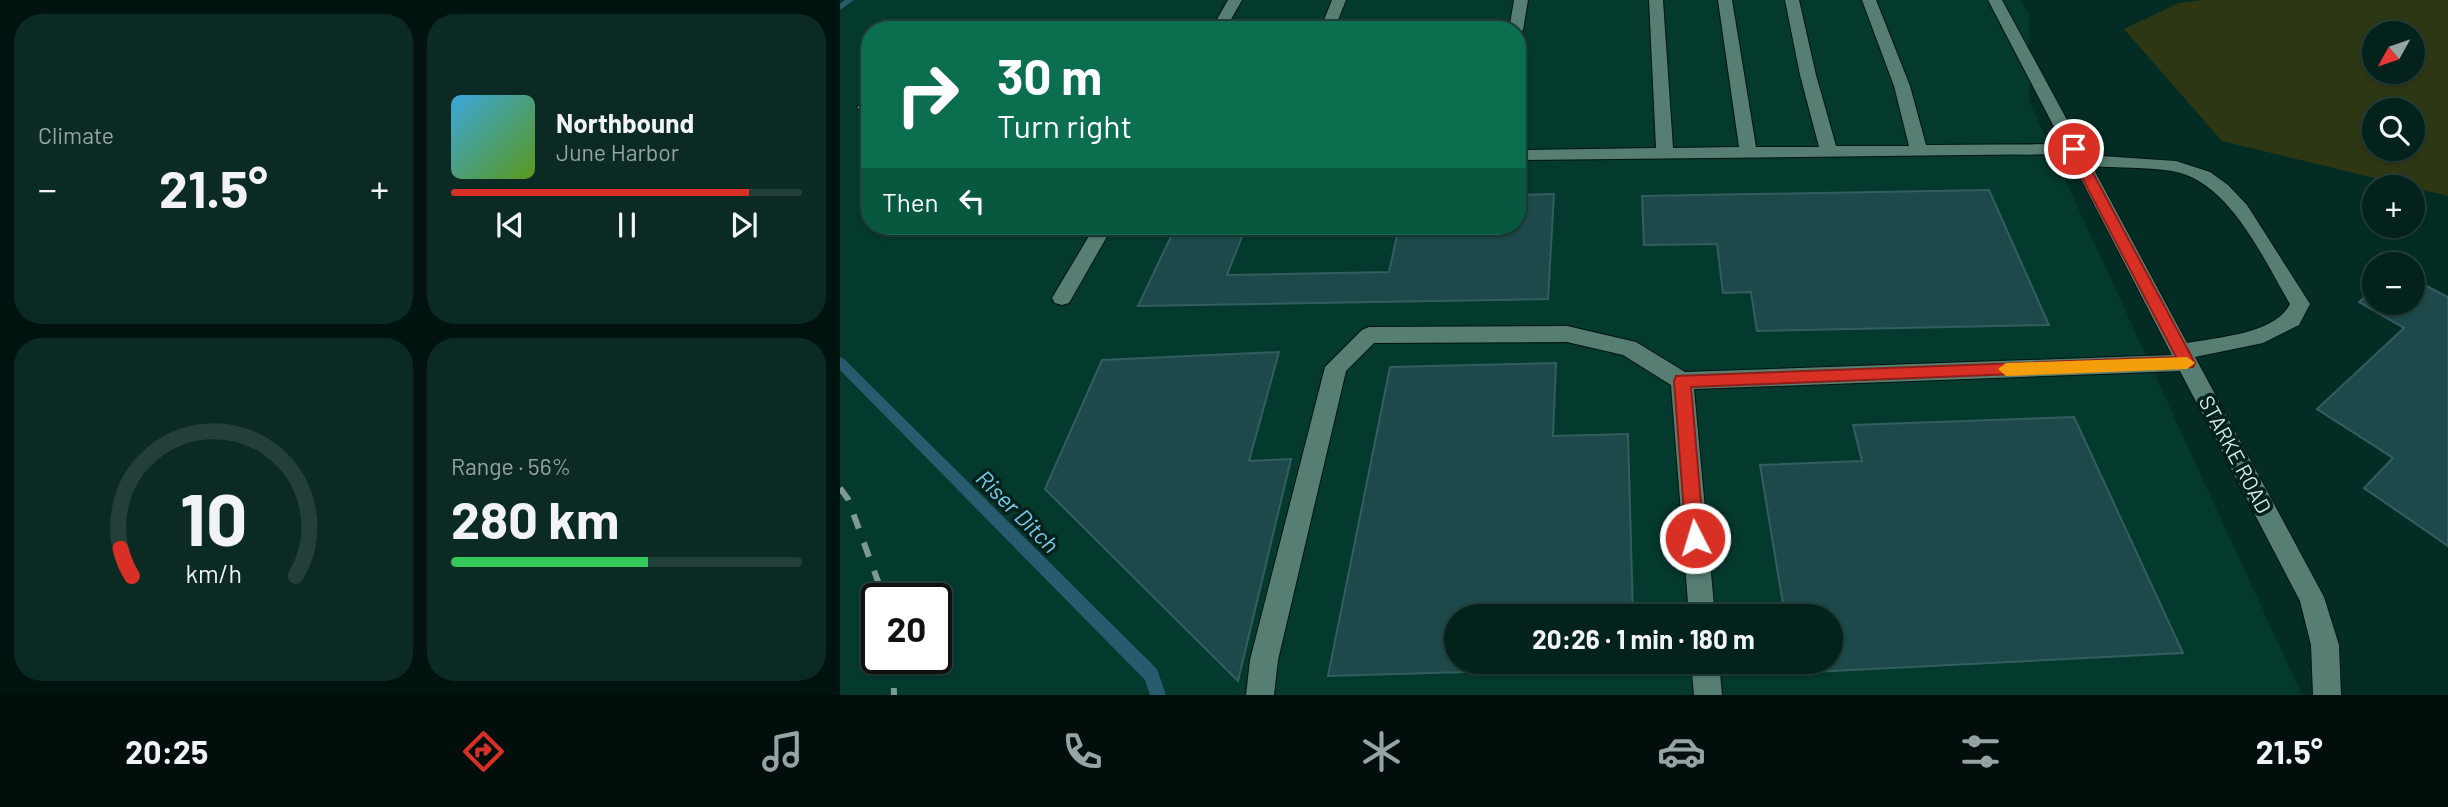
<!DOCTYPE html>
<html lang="en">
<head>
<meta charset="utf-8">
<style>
  :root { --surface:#02221b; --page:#0c2a24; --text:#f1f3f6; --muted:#96a4a3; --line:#233f3a; --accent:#d93025 }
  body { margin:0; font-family:Barlow,sans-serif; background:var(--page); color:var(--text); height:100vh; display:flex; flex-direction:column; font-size:26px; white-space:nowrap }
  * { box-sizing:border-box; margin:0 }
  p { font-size:23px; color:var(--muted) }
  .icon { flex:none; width:38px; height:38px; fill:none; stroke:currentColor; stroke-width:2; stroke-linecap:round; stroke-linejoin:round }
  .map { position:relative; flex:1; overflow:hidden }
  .drawer { display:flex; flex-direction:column; gap:14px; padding:14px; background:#01130f; width:840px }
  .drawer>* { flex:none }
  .hud { position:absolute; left:21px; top:21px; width:665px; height:214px; border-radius:28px; box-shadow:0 2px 5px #0004,0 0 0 2px var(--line); background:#0b6e4f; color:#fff; overflow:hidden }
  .needle { width:46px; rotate:230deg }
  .tools { position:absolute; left:1522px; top:21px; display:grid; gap:14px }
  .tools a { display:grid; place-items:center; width:63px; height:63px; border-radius:50%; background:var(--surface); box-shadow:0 2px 5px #0004,0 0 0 2px var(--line); font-size:35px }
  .speed { position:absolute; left:21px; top:583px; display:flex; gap:14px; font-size:35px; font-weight:700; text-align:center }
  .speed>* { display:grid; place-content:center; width:91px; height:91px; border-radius:50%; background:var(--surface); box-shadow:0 2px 5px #0004,0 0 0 2px var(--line); line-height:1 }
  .speed .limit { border:4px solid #111; border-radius:10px; background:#fff; color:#111 }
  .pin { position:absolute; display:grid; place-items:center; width:60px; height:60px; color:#fff; margin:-30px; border:4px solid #fff; border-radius:50%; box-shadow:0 2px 7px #0007 }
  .me { position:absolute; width:77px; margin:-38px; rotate:355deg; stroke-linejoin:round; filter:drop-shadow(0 0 5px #0008) }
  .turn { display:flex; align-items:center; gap:24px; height:147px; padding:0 21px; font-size:32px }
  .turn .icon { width:91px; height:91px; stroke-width:2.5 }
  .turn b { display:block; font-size:49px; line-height:60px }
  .then { display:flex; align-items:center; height:66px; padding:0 21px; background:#0003; gap:14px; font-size:26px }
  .big { font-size:52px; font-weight:700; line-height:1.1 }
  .drawer .widget { flex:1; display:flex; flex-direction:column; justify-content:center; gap:10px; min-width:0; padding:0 24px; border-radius:28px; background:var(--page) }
  .drawer .dial { align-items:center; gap:0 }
  .dial svg { height:182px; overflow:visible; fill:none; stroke:var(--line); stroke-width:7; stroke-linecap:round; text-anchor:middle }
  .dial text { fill:var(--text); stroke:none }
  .song { display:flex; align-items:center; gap:21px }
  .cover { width:84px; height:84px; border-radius:10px; background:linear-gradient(135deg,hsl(200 70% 55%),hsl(90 70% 35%)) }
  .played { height:7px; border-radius:4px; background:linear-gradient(90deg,var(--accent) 85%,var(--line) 85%) }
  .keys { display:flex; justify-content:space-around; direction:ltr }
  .heat { display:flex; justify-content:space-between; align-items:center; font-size:38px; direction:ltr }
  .charge { height:10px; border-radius:5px; background:linear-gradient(90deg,#34c759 56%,var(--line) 0) }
  .drawer .tiles { flex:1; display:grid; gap:14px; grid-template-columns:repeat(2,1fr) }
  .trip { position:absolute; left:604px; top:604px; width:399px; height:70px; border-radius:35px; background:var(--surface); box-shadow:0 2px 5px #0004,0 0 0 2px var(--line); font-weight:700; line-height:70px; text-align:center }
  .dock { display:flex; height:112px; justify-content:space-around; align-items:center; background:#010e0b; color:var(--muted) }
  .dock .icon { width:49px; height:49px }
  .dock .current { color:var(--accent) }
  .dock b { font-size:32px; color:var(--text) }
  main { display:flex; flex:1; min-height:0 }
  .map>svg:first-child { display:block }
</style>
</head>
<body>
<main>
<section class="drawer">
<div class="tiles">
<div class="widget"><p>Climate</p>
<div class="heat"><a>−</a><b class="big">21.5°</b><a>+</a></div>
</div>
<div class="widget">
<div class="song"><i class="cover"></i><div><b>Northbound</b><p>June Harbor</p></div></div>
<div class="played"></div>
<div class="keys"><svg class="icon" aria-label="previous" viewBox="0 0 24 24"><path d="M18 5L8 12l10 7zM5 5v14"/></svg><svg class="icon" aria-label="pause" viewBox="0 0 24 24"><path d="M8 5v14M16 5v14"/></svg><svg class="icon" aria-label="next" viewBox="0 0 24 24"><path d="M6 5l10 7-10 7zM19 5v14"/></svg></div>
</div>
<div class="widget dial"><svg viewBox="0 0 100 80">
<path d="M14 69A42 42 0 1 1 86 69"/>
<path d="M14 69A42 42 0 0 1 9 57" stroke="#d93025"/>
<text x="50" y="56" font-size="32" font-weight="700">10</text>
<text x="50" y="72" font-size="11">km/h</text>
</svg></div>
<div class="widget"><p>Range · 56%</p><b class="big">280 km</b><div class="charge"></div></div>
</div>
</section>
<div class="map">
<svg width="1608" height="695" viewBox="0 0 1608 695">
  <rect width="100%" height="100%" fill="#032d24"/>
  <path fill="#04392e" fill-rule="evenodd" d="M0,0H1180L1189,14V101L1462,695H0ZM30,30H677V226H30ZM37,598H96V658H37ZM616,616H990V662H616Z"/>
  <path fill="#2e3714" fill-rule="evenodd" d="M1363,0H1608V196L1382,141L1284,29L1339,3ZM1535,33H1573V72H1535ZM1535,110H1573V149H1535Z"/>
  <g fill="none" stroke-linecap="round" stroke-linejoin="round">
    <g fill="#295b6e" fill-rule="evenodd">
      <path d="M5,0H14L0,10V4Z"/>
      <path d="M0,357L4,359L317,669L326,695H310L305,680L0,370Z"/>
    </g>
  </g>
  <g fill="#1d494b" stroke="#335e60" stroke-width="2">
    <path d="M286,21L280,30H160L165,24Z"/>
    <path d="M1149,190L1209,325L917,331L911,292L883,293L877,244L804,245L802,196Z"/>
    <path d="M714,194L708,299L298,306L336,226H406L387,275L549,272L559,226H677V195Z"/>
    <path d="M1573,279L1608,297V546L1524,488L1553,458L1477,409L1564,328L1519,302L1535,288V303H1573Z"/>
    <path d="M439,352L409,461L451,459L398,681L205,489L262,360Z"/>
    <path d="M716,363L713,436L788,434L793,616H616V662H794V667L488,676L550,367Z"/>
    <path d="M1234,417L1343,653L954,673L953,662H990V616H945L920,465L1022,461L1013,425Z"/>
  </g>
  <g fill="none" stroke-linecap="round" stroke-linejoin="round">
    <defs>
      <g id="minor">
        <path d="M388,0H402L385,30H371Z"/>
        <path d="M492,0H506L494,30H480Z"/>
        <path d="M674,0H688L683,30L677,34V30H669Z"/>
        <path d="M809,0H823L833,148L899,147L878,0H892L916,147H979L960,75L945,0H959L976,75L996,146H1069L1054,86L1022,0H1036L1070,86L1086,145L1223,144L1148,0H1162L1246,155L1336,161L1370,172L1388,185L1407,205L1470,304L1459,325L1423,343L1355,357L1484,597L1499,645L1501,695H1473L1471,645L1460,601L1340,371L854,389L875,616H849L831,385L783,355L727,342L534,343L506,371L438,660L434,695H406L410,660L485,367L522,330L529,327L727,326L796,342L845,372L1332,355L1228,154L677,160V150L816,148ZM1252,166C1278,168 1306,167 1332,171C1390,181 1423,259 1450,304C1435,334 1378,337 1347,343Z"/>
        <path d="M30,98V118L24,116L17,107Z"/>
        <path d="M255,226H273L229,303L222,305L215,303L212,298Z"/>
        <path d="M851,662H879L882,695H854Z"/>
      </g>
    </defs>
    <use href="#minor" stroke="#00140d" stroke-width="2"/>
    <use href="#minor" fill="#567e72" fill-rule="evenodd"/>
    <g stroke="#7c9a92" stroke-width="6" stroke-dasharray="15 15" stroke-linecap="butt">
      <path d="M0,488L8,499L44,598"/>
      <path d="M53,658L54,695"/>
    </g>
  </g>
  <path fill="#d93025" stroke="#8d1f18" stroke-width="2" d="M1234,145L1240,149L1355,363L1353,367L851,387L864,538L862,544L855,546L848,544L846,538L834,381L836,376L1336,357L1227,149Z"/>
  <path fill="#f59e0b" d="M1347,357L1355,363L1347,369L1166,376L1158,369L1166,363Z"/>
  <g text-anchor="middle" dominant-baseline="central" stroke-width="7" stroke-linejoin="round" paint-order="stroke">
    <g font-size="21" fill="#d6ebe4" stroke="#04221b">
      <text transform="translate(1396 454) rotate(62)">STARKE ROAD</text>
    </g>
    <g font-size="23" font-style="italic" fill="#7acbeb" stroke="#04221b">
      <text transform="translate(178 511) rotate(45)">Riser Ditch</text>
    </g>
  </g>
</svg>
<div class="tools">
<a><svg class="needle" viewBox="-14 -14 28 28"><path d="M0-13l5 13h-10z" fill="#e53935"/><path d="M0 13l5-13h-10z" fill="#96a4a3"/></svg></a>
<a><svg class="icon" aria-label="search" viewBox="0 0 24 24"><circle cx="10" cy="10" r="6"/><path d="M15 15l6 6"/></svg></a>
<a>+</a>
<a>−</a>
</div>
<div class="speed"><div class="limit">20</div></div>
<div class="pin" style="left:1234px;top:149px;background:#d93025"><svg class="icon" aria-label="arrive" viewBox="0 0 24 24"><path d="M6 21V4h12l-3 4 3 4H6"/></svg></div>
<svg class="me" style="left:855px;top:538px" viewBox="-20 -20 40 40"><circle r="17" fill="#d93025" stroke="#fff" stroke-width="3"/><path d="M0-11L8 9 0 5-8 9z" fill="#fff"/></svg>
<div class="trip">20:26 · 1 min · 180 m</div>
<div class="hud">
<div class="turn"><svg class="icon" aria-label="right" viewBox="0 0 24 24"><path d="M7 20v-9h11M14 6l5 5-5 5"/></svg><div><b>30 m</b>Turn right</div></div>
<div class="then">Then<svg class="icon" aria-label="left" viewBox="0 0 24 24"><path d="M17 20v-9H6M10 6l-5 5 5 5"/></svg></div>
</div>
</div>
</main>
<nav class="dock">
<b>20:25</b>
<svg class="icon current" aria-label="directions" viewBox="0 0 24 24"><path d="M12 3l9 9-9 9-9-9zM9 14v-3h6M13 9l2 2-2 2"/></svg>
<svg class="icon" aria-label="music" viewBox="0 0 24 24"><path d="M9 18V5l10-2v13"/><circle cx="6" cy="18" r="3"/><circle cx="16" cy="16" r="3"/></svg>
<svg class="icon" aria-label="phone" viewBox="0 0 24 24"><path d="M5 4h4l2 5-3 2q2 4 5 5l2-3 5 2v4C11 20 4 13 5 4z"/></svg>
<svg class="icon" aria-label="climate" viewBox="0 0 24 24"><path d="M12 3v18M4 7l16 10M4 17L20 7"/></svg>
<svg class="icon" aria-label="car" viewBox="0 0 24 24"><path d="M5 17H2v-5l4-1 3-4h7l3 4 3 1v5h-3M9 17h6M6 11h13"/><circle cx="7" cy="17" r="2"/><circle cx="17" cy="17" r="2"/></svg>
<svg class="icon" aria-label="filters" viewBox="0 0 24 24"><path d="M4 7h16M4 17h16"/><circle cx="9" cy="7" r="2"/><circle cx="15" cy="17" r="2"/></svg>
<b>21.5°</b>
</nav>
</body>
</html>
